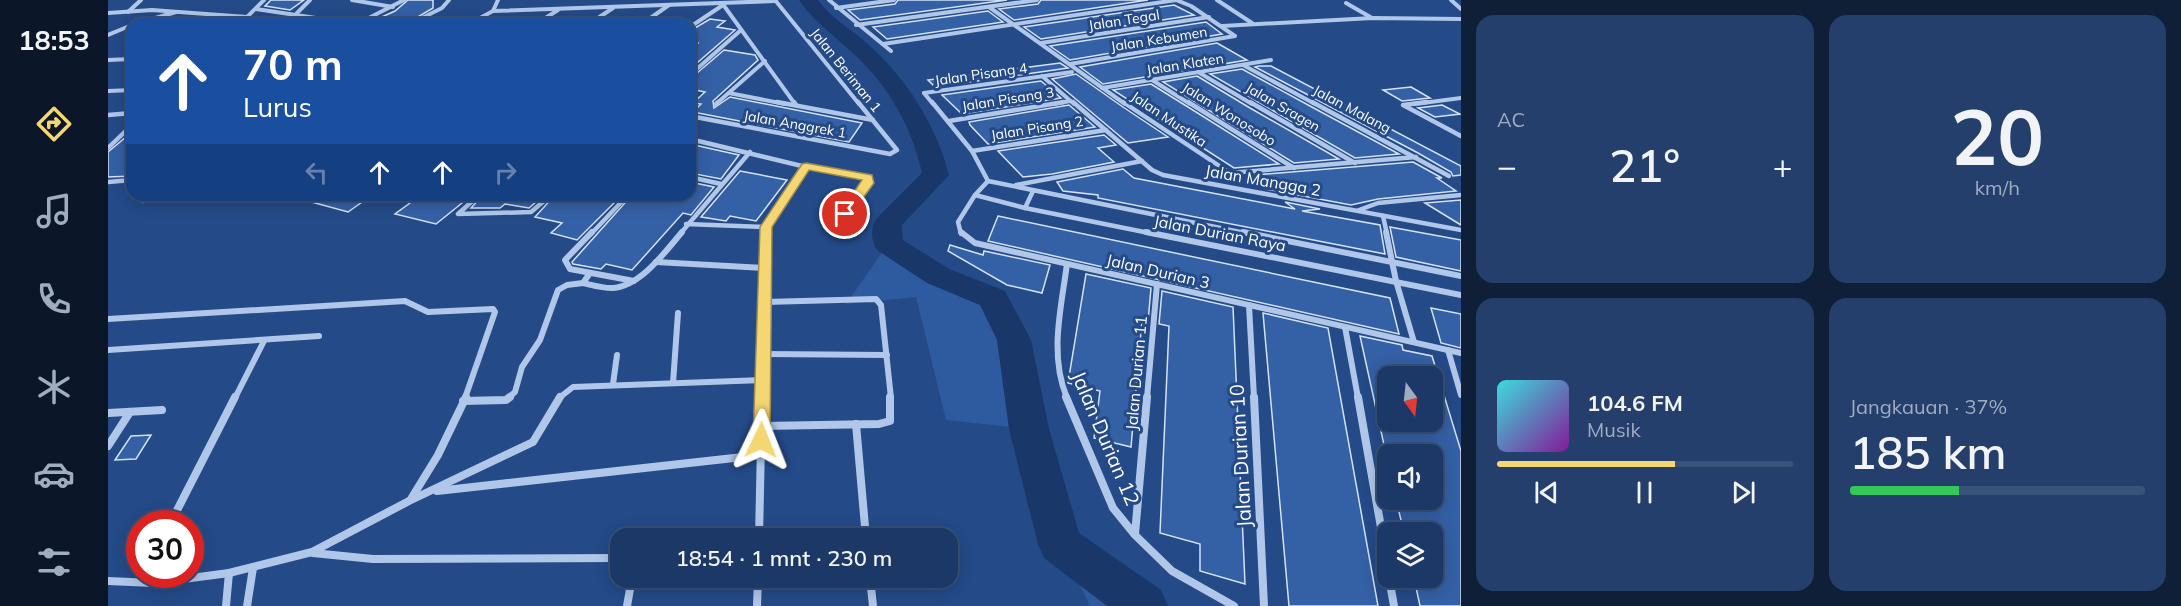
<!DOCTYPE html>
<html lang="id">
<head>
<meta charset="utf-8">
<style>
  :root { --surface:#1b3866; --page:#243f6c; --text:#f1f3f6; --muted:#a0acbf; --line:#39527a; --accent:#f4d673 }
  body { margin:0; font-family:Mulish,sans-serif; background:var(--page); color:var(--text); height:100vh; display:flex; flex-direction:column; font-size:22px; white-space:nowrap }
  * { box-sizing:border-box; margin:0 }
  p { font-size:20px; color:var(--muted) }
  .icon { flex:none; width:33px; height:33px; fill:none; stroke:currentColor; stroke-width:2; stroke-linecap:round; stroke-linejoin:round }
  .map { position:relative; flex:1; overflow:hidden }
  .sheet { display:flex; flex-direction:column; gap:15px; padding:15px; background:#0f1f38; width:720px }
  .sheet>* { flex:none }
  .guide { position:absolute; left:18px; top:18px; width:570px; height:183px; border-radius:18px; box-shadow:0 3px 15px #0003,0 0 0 2px var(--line); background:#1a4fa0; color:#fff; overflow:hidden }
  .needle { width:39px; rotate:165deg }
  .tools { position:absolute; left:1269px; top:366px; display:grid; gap:12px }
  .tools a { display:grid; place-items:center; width:66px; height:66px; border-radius:12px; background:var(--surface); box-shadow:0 3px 15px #0003,0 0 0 2px var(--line); font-size:30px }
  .speed { position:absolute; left:18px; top:510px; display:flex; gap:12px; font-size:30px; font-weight:700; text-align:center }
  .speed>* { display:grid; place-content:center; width:78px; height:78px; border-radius:50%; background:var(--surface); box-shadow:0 3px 15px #0003,0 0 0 2px var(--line); line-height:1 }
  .speed .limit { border:9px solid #d22; background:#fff; color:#111 }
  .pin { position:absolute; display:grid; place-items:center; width:51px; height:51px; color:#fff; margin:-26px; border:3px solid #fff; border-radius:50%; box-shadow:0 2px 6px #0007 }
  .me { position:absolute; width:66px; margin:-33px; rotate:2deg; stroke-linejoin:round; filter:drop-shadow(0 0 4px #0008) }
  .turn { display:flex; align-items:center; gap:21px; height:126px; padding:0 18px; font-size:27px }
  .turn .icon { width:78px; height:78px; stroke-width:2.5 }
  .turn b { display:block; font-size:42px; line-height:51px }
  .lanes { display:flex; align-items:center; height:57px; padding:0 18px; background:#0003; justify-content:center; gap:30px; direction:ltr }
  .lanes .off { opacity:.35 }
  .big { font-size:45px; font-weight:600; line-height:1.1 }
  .sheet .widget { flex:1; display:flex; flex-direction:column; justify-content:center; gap:9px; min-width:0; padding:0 21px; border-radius:18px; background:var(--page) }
  .sheet .dial { align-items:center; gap:0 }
  .dial b { font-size:78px; line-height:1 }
  .song { display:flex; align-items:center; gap:18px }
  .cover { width:72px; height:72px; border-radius:9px; background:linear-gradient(135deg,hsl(180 70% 55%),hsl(290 70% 35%)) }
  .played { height:6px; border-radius:3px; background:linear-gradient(90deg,var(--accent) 60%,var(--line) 60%) }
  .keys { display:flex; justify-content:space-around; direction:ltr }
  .heat { display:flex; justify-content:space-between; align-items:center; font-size:33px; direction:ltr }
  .charge { height:9px; border-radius:4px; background:linear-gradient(90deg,#34c759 37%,var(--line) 0) }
  .sheet .tiles { flex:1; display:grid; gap:15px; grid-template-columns:repeat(2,1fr) }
  .trip { position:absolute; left:502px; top:528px; width:348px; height:60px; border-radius:18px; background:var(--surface); box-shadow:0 3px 15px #0003,0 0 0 2px var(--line); font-weight:600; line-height:60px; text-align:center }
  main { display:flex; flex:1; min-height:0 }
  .menu { display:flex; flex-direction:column; width:108px; justify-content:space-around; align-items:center; background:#0b1629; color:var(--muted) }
  .menu .icon { width:42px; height:42px }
  .menu .on { color:var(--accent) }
  .menu b { font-size:27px; color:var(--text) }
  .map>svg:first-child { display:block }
</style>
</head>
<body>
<main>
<nav class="menu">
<b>18:53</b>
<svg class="icon on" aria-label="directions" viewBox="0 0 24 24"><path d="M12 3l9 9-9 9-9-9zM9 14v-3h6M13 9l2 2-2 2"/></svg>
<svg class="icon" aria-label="music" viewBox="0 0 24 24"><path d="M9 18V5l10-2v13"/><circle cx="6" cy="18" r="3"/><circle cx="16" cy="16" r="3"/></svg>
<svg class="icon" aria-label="phone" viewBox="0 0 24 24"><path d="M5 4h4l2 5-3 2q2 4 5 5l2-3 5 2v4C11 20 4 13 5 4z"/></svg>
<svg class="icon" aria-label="climate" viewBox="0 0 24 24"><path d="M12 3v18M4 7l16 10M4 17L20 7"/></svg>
<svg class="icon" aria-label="car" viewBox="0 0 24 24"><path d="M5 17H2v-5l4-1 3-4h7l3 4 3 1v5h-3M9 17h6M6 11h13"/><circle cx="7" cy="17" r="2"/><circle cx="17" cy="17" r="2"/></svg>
<svg class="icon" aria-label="filters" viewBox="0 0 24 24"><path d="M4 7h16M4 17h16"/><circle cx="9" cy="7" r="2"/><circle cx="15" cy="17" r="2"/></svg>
</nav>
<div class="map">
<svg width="1353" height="606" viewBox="0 0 1353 606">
  <rect width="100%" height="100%" fill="#244a88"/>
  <g fill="#2e5ba0">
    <path d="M780,244L830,276L885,298L906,340L921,429L838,420L808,297L738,304Z"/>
    <path d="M952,544L1039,606H982Z"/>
  </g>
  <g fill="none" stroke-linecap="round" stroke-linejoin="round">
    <path fill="#193768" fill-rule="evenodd" d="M691,0H710C724,19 745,30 762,46C800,81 828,125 841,175L794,225L795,240L841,269L897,291L923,340L941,429L971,533L1053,590L1060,606H999L936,558L930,544L901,429L889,340L872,305L819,283L769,250C763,241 762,227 769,218L814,173C804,127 781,87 747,55C727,36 706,22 691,0Z"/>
  </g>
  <g fill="#3460a5" stroke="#d4e2f7" stroke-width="1.5" fill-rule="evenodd">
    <path d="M163,0H196L182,10L157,6Z"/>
    <path d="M300,0H325V8L298,24H258L287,11Z"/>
    <path d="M790,0H899L752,20L740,10L787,4Z"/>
    <path d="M933,0H1040L906,20L891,9L930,4Z"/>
    <path d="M1066,5L1086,15L933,39L916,27Z"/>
    <path d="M880,11L895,22L779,39L765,27Z"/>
    <path d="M602,19L617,21L609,27L627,30L582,69V51L590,43L582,42V31Z"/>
    <path d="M1098,22L1114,34L962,60L942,46Z"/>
    <path d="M1109,43L1139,60L995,84L972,67Z"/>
    <path d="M616,50L647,55L650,60L605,101L606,108L622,97L754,123L741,142L585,112L593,104L585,103L597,92L582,89V79Z"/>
    <path d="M952,63L960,68L827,87L820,80Z"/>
    <path d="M1151,66H1163L1353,166V175L1345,176L1343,172L1310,153L1147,67Z"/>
    <path d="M1134,69L1202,106L1291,154L1247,158L1102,74Z"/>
    <path d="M968,74L1015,107L1060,137L1020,143L944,79Z"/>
    <path d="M1089,76L1142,108L1231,159L1186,163L1055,82Z"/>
    <path d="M933,81L953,98L854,114L834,95Z"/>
    <path d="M1043,84L1080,107L1171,164L1126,168L1005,90Z"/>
    <path d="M1303,87L1322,98L1294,101L1275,90Z"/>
    <path d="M961,105L987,127L880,144L862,125L861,122Z"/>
    <path d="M1334,105L1352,114L1327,117L1310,108Z"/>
    <path d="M996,135L1008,145L990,148L1006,162L944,174L915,177L890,151Z"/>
    <path d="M24,136V176L0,177V152L18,137Z"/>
    <path d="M582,144L631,155L613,179L582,173Z"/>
    <path d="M1305,162L1334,178H1329L1348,191L1270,199L1243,205L1158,189L1147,182V175Z"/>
    <path d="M1015,169L1026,178L1187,209L1177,202L1212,209L1194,211L1272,225L1277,254L990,198V195L955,191L949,182Z"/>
    <path d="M632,171L679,180L648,221L622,216L618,221L593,217Z"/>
    <path d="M582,182L606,187L583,215L575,213L524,270L498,264L493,269L465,264L464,262L524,195H582Z"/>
    <path d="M205,195H264L240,212L200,201Z"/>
    <path d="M313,195H364L328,224L287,214Z"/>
    <path d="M375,195H436L421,208L397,204L392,208H363Z"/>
    <path d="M447,195H514L469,240L443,233L454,223L427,217Z"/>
    <path d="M1353,200V225L1317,203Z"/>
    <path d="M890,216L1282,298L1291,334L880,241Z"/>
    <path d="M1282,227L1353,240V271L1288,257Z"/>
    <path d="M842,245L875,255L876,251L942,265L934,293L899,285L840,251Z"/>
    <path d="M978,274L1043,288L1040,322L1034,321L1023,447L986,438L992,391L960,383Z"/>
    <path d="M1054,291L1125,307L1137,584L1092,571V544L1052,533L1061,326L1051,324Z"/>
    <path d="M1323,308L1353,314V348L1333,343Z"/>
    <path d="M1155,313L1220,328L1270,606H1181Z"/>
    <path d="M1252,336L1294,345L1295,350L1324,356L1353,451V606H1312L1306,578H1324V532H1296L1288,500H1328L1324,488V454H1278ZM1280,376H1324V422H1280Z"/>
    <path d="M43,435L28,459L7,460L23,436Z"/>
  </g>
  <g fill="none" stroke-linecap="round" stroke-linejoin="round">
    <g stroke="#b0c7e9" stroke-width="4">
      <path d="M244,0L285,7"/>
      <path d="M667,0L751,104"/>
      <path d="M721,0L783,51"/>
      <path d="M1109,0L1144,23"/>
      <path d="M1343,0L1353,9"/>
      <path d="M614,3L687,104"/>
      <path d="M1238,3L1264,18"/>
      <path d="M881,7L1017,104"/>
      <path d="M728,8L786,0"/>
      <path d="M148,9L248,24"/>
      <path d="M385,11L668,1"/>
      <path d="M20,12L33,0"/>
      <path d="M0,13L44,10L139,17"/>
      <path d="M189,13L202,0"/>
      <path d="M27,24L68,12"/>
      <path d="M132,24L156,0"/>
      <path d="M249,24L296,0"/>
      <path d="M302,24L334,8L341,0"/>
      <path d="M361,24L385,11L390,0"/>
      <path d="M428,24L450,10"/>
      <path d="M481,24L505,8"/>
      <path d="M534,24L561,5"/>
      <path d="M748,25L929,0"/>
      <path d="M1114,26L1265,18L1353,19"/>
      <path d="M582,27L615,5"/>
      <path d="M0,35L24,25"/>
      <path d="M933,43L1101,17"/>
      <path d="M775,44L1068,0L1083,6L1127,36L962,64"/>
      <path d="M0,60L24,59"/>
      <path d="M1135,65L1207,104"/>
      <path d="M1090,72L1144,104"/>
      <path d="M582,75L633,30"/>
      <path d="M934,76L966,104"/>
      <path d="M1044,80L1082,104"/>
      <path d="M994,88L1163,60"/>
      <path d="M0,91L24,90"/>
      <path d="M621,93L677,104"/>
      <path d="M816,93L964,72"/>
      <path d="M816,93L825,104"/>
      <path d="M608,104L657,61"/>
      <path d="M946,104L962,101"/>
      <path d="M1307,104L1353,98"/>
    </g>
    <g stroke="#b0c7e9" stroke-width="4.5">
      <path d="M669,102L765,120"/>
      <path d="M686,102L688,105"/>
      <path d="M824,102L864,151L880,181"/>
      <path d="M965,102L1044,170L1055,175L1353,230"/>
      <path d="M1015,102L1122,173L1308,157"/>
      <path d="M1080,102L1186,168"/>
      <path d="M1142,102L1247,163"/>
      <path d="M1204,102L1341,176"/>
      <path d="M1319,102L1295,105L1353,136"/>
      <path d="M608,104L610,102"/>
      <path d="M0,115L24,113"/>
      <path d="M582,116L782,154L789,150L750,102"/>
      <path d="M841,121L956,102"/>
      <path d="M582,139L698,167L760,177V183L725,230"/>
      <path d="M0,148L24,125"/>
      <path d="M864,151L998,130"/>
      <path d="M582,177L613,184"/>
      <path d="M880,181L1142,234"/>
      <path d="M0,182L24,180"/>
      <path d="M908,185L1034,161"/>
      <path d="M170,195L193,200L201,195"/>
      <path d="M271,195L294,198L303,195"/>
      <path d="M371,195L350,214L423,212L443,195"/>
      <path d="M867,195L917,208L1046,234"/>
      <path d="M119,197L123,195"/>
      <path d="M35,201L47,195"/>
      <path d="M917,208L925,191"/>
      <path d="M1251,210L1270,203L1353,195"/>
      <path d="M1275,216L1279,234"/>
      <path d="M578,224L658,227"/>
      <path d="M483,234L520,195"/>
      <path d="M572,234L642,152"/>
      <path d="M658,234V227L698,167"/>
      <path d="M853,234L850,222L867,195L880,181"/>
    </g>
    <g stroke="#b0c7e9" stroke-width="6">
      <path d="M484,232L457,260L462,269L526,281"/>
      <path d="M853,232L867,243L1353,353"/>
      <path d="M1038,232L1353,295"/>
      <path d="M1135,232L1353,276"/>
      <path d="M1278,232L1288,281L1306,342"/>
      <path d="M548,262L656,268"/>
      <path d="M959,264C953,309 941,355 959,398"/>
      <path d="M475,283C484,285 494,288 504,288C532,287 557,252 574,232"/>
      <path d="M657,302L768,299L773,305L783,398"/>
      <path d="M1141,305L1146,398"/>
      <path d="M0,319L297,301L320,312L385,309L387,312L357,398"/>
      <path d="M1237,327L1250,398"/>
      <path d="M0,350L211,336"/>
      <path d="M1340,350L1353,395"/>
      <path d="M656,354L779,355"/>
      <path d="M565,383L570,313"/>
      <path d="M505,384L509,355"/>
      <path d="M127,398L156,341"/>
      <path d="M400,398L407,392L414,367L432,340L450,290L459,285L475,283L482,273"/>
      <path d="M451,398L465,387L655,380"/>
      <path d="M654,398L658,232"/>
      <path d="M1039,398L1049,284"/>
    </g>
    <g stroke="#b0c7e9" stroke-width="8">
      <path d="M958,397L1005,508L1027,535L1064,571L1126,606"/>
      <path d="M1146,397L1156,606"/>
      <path d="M1250,397L1280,567"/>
      <path d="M355,401L398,400L402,397"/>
      <path d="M0,413L54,410"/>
      <path d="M748,424L758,538"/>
      <path d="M654,426L771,424L782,421V397"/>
      <path d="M0,446L22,412"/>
      <path d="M329,491L653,455"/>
      <path d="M303,499L330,455L358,397"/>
      <path d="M62,524L127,397"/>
      <path d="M1027,534L1039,397"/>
      <path d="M651,538L654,397"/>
      <path d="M205,553L265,559L513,558"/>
      <path d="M762,578L765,606"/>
      <path d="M1281,578L1286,606"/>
      <path d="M0,581L45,583L121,573L204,552L301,501L425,442L452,397"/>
      <path d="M118,606L121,573"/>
      <path d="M139,606L145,568"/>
      <path d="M519,606L524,578"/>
      <path d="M649,606L650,578"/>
    </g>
  </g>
  <path fill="#f4d673" stroke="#9f8b4b" stroke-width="1.5" d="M698,163L764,175L766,183L741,217L737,218L731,214L754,180L701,170L664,227L662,440L653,446L645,440L652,227L694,164Z"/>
  <g text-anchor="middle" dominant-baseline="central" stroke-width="6" stroke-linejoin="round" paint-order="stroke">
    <g font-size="14" fill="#fff" stroke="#244a88">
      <text transform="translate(1016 20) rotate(-9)">Jalan Tegal</text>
      <text transform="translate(1051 39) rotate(-9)">Jalan Kebumen</text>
      <text transform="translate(1077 64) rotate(-9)">Jalan Klaten</text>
      <text transform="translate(738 70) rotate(51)">Jalan Beriman 1</text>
      <text transform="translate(873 74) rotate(-8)">Jalan Pisang 4</text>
      <text transform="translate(900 99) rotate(-9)">Jalan Pisang 3</text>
      <text transform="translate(1175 107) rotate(30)">Jalan Sragen</text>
      <text transform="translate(1244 109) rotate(28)">Jalan Malang</text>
      <text transform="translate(1121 114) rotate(32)">Jalan Wonosobo</text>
      <text transform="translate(1061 119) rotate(34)">Jalan Mustika</text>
      <text transform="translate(687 124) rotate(10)">Jalan Anggrek 1</text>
      <text transform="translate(929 128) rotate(-9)">Jalan Pisang 2</text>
    </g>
    <g font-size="16" fill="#fff" stroke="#244a88">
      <text transform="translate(1155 180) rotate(10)">Jalan Mangga 2</text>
      <text transform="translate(1112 233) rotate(11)">Jalan Durian Raya</text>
      <text transform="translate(1050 271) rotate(13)">Jalan Durian 3</text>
      <text transform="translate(1028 373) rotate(-85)">Jalan Durian 11</text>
    </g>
    <g font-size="20" fill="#fff" stroke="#244a88">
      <text transform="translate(998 438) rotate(67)">Jalan Durian 12</text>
      <text transform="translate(1132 456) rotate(-93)">Jalan Durian 10</text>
    </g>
  </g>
</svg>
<div class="tools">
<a><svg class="needle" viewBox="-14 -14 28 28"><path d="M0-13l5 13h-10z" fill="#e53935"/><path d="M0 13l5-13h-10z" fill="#a0acbf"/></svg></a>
<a><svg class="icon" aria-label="sound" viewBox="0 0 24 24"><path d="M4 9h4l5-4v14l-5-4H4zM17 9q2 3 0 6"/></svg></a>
<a><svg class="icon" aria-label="layers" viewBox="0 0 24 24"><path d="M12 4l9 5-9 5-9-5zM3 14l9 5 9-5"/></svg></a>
</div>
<div class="speed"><div class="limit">30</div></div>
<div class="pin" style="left:737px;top:214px;background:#d93025"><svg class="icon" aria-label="arrive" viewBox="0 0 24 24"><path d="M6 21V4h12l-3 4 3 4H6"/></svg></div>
<svg class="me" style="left:653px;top:440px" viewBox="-20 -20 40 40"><path d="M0-17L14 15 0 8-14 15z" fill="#f4d673" stroke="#fff" stroke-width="4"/></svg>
<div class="trip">18:54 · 1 mnt · 230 m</div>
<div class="guide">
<div class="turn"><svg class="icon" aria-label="ahead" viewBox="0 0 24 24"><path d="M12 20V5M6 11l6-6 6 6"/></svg><div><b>70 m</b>Lurus</div></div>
<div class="lanes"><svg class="icon off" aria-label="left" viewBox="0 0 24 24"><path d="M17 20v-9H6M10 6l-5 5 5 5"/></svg><svg class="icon" aria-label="ahead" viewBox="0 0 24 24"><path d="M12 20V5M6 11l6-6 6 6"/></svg><svg class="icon" aria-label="ahead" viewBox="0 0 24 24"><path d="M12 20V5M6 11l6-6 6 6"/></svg><svg class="icon off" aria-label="right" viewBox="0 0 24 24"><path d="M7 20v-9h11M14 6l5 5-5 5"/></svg></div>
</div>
</div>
<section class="sheet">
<div class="tiles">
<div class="widget"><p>AC</p>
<div class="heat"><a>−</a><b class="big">21°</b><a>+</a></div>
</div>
<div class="widget dial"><b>20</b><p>km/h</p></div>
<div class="widget">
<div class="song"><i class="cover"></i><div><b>104.6 FM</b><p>Musik</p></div></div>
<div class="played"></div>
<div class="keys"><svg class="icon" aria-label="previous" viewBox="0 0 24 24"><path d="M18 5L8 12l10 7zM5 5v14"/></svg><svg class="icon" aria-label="pause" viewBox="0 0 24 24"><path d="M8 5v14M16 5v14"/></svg><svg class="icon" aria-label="next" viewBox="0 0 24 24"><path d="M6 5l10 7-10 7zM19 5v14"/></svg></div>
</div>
<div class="widget"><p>Jangkauan · 37%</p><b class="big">185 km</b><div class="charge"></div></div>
</div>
</section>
</main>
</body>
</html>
